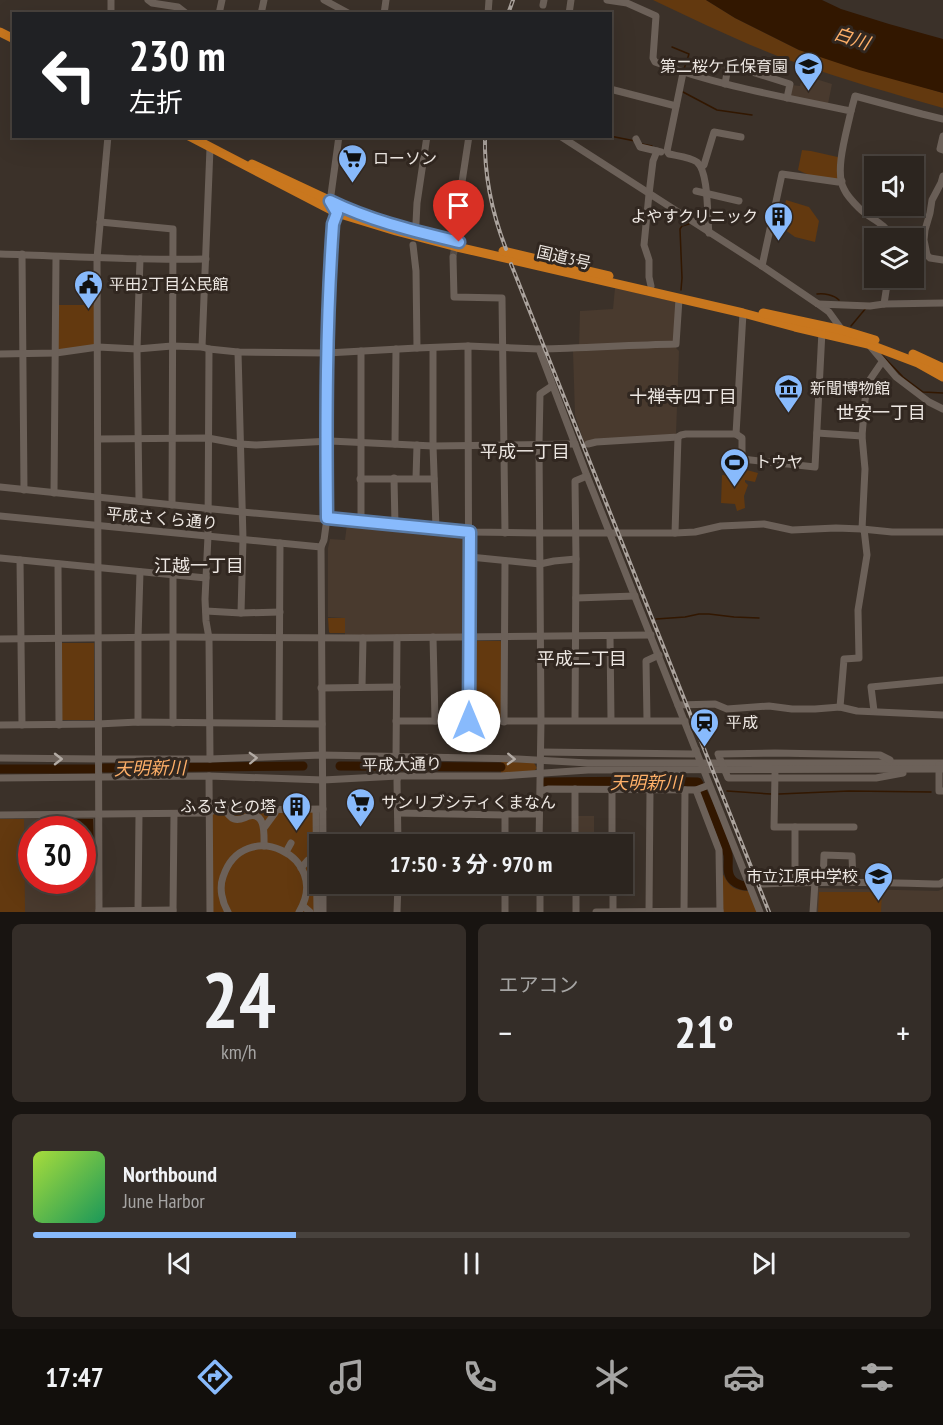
<!DOCTYPE html>
<html lang="ja">
<head>
<meta charset="utf-8">
<style>
  :root { --surface:#2c251f; --page:#342d28; --text:#f1f3f6; --muted:#a6a5a4; --line:#48423d; --accent:#88bafc }
  body { margin:0; font-family:"PT Sans Narrow","Noto Sans JP",sans-serif; background:var(--page); color:var(--text); height:100vh; display:flex; flex-direction:column; font-size:22px; white-space:nowrap }
  * { box-sizing:border-box; margin:0 }
  p { font-size:20px; color:var(--muted) }
  .icon { flex:none; width:33px; height:33px; fill:none; stroke:currentColor; stroke-width:2; stroke-linecap:round; stroke-linejoin:round }
  .map { position:relative; height:912px; overflow:hidden }
  .panel { display:flex; flex-direction:column; gap:12px; padding:12px; background:#181411; flex:1 }
  .panel>* { flex:none }
  .hud { position:absolute; left:12px; top:12px; width:600px; height:126px; border-radius:0px; box-shadow:0 6px 24px #0002,0 0 0 2px var(--line); background:#202124; color:#fff; overflow:hidden }
  .controls { position:absolute; left:864px; top:156px; display:grid; gap:12px }
  .controls a { display:grid; place-items:center; width:60px; height:60px; border-radius:0px; background:var(--surface); box-shadow:0 6px 24px #0002,0 0 0 2px var(--line); font-size:30px }
  .speed { position:absolute; left:18px; top:816px; display:flex; gap:12px; font-size:30px; font-weight:700; text-align:center }
  .speed>* { display:grid; place-content:center; width:78px; height:78px; border-radius:50%; background:var(--surface); box-shadow:0 6px 24px #0002,0 0 0 2px var(--line); line-height:1 }
  .speed .limit { border:9px solid #d22; background:#fff; color:#111 }
  .pin { position:absolute; display:grid; place-items:center; width:51px; height:51px; color:#fff; margin:-62px -26px; border-radius:50% 50% 50% 0; rotate:-45deg; box-shadow:0 0 6px #0007 }
  .pin .icon { rotate:45deg }
  .me { position:absolute; width:66px; margin:-33px; rotate:0deg; stroke-linejoin:round; filter:drop-shadow(0 0 4px #0008) }
  .turn { display:flex; align-items:center; gap:21px; height:126px; padding:0 18px; font-size:27px }
  .turn .icon { width:78px; height:78px; stroke-width:2.5 }
  .turn b { display:block; font-size:42px; line-height:51px }
  .big { font-size:45px; font-weight:700; line-height:1.1 }
  .panel .tile { flex:1; display:flex; flex-direction:column; justify-content:center; gap:9px; min-width:0; padding:0 21px; border-radius:9px; background:var(--page) }
  .panel .dial { align-items:center; gap:0 }
  .dial b { font-size:78px; line-height:1 }
  .song { display:flex; align-items:center; gap:18px }
  .cover { width:72px; height:72px; border-radius:9px; background:linear-gradient(135deg,hsl(80 70% 55%),hsl(150 70% 35%)) }
  .played { height:6px; border-radius:3px; background:linear-gradient(90deg,var(--accent) 30%,var(--line) 30%) }
  .keys { display:flex; justify-content:space-around; direction:ltr }
  .heat { display:flex; justify-content:space-between; align-items:center; font-size:33px; direction:ltr }
  .panel .tiles { flex:1; display:grid; gap:12px; grid-template-columns:1fr 1fr }
  .tile:last-child { grid-column:span 2 }
  .trip { position:absolute; left:309px; top:834px; width:324px; height:60px; border-radius:0px; background:var(--surface); box-shadow:0 6px 24px #0002,0 0 0 2px var(--line); font-weight:700; line-height:60px; text-align:center }
  .tabs { display:flex; height:96px; justify-content:space-around; align-items:center; background:#120f0c; color:var(--muted) }
  .tabs .icon { width:42px; height:42px }
  .tabs .selected { color:var(--accent) }
  .tabs b { font-size:27px; color:var(--text) }
  .map>svg:first-child { display:block }
</style>
</head>
<body>
<div class="map">
<svg width="943" height="912" viewBox="0 0 943 912">
  <rect width="100%" height="100%" fill="#3b3129"/>
  <g fill="#493a2e" fill-rule="evenodd">
    <path d="M803,75L832,84L828,104L791,97V85L800,86Z"/>
    <path d="M615,288L676,302V348L679,351L676,434L597,440L585,445L575,415L573,351L579,347L580,311L613,309Z"/>
    <path d="M347,524L466,535V634L345,635V618L328,617V548L330,539L345,540Z"/>
    <path d="M575,816H594V836H612V844H575Z"/>
    <path d="M94,818L96,912H0V819ZM32,830H82V880H32Z"/>
    <path d="M817,888L938,891L943,889V912H815Z"/>
  </g>
  <g fill="#63390f">
    <path d="M653,0H706L735,18L799,50L943,93V108C894,94 845,80 797,63C748,46 700,22 653,0Z"/>
    <path d="M802,150L811,151L842,158L841,174L837,180L811,176L798,170Z"/>
    <path d="M786,200L809,207L819,221L815,242L795,237L781,227Z"/>
    <path d="M56,305H98V347L56,353Z"/>
    <path d="M743,469L758,473L755,482L745,480V482L748,485L744,496L745,508L737,511L735,504L721,503L722,475L737,476L738,471L742,472Z"/>
    <path d="M328,618H345V633H330L329,632Z"/>
    <path d="M474,641H500L502,642V717L500,719H473L472,717V642Z"/>
    <rect x="61" y="643" width="33" height="77"/>
    <path d="M501,761L534,763L537,768L534,771L501,773Z"/>
    <path d="M316,811L317,912H212L211,813Z"/>
    <path d="M0,819H24L25,912H0Z"/>
    <path d="M722,873C730,886 732,890 748,891L758,912H722Z"/>
    <path d="M819,892H882L881,912H818Z"/>
  </g>
  <g fill="#321700">
    <path d="M706,0H822L841,9L889,24L943,39V93L859,70L799,50L735,18Z"/>
    <path d="M68,819H93L94,847H83L82,830L68,829Z"/>
  </g>
  <g fill="none" stroke-linecap="round" stroke-linejoin="round">
    <g stroke="#321700" stroke-width="1.5">
      <path d="M672,47L689,54L684,69"/>
      <path d="M683,92L717,110L752,115"/>
      <path d="M610,136L635,141"/>
      <path d="M642,144L652,146"/>
      <path d="M681,290L682,278L680,229L682,226L689,224"/>
      <path d="M817,294C824,293 834,295 839,300"/>
      <path d="M851,326L866,308"/>
      <path d="M881,354L903,377L923,392L943,393"/>
      <path d="M656,619L685,617L699,614H709L734,617L759,618"/>
      <path d="M727,791L771,794"/>
      <path d="M779,794L849,791L931,792"/>
    </g>
    <g stroke="#321700" stroke-width="9">
      <path d="M340,766L501,767"/>
      <path d="M104,768L303,766"/>
      <path d="M0,769H95"/>
      <path d="M546,782L643,781L698,782C710,806 721,829 728,855C729,861 727,868 729,874C731,882 740,886 747,886"/>
    </g>
    <path stroke="#564c45" stroke-width="7" stroke-dasharray="7 3.5" stroke-linecap="butt" d="M453,257L457,233"/>
    <g stroke="#6c6159" stroke-width="7">
      <path d="M148,0L152,3L178,7L187,14"/>
      <path d="M324,0L350,14"/>
      <path d="M607,0L627,3L656,16L653,58L655,62C718,86 785,97 851,111C847,131 834,171 844,189C847,196 853,202 859,208C871,220 883,221 893,238"/>
      <path d="M543,5L544,0"/>
      <path d="M111,14V0"/>
      <path d="M219,14L222,0"/>
      <path d="M261,14L264,0"/>
      <path d="M384,14L386,0"/>
      <path d="M488,14L489,0"/>
      <path d="M569,14L571,0"/>
      <path d="M683,73L667,151L669,154C678,156 690,157 697,162C709,172 707,217 709,233"/>
      <path d="M725,84L728,67L730,65L790,84L787,98"/>
      <path d="M610,89L676,106"/>
      <path d="M851,111L855,96L922,114L943,119"/>
      <path d="M560,136L762,266L818,304L829,312L842,330V332"/>
      <path d="M943,136L940,149L943,150"/>
      <path d="M636,139L640,147L661,152"/>
      <path d="M701,167L704,165L714,132L741,137"/>
      <path d="M943,176L941,183L932,200L930,213L925,230L924,240L927,255L930,258L943,260"/>
      <path d="M696,191L739,201"/>
      <path d="M100,222L173,229L172,505"/>
      <path d="M416,223L417,203L427,136"/>
      <path d="M457,233L462,182L469,136"/>
      <path d="M413,245L416,271L417,348"/>
      <path d="M0,254C69,256 137,261 206,259"/>
      <path d="M22,254L24,490"/>
      <path d="M453,257L454,297L502,298L505,533"/>
      <path d="M762,266L782,174L838,182L842,181"/>
      <path d="M651,286L649,277V260L644,245L649,194L653,161L657,151"/>
      <path d="M818,304L870,306L884,304L943,303"/>
      <path d="M884,304L888,278"/>
      <path d="M468,346L469,721"/>
      <path d="M870,346L896,377L929,402L943,409"/>
      <path d="M202,347L210,148"/>
      <path d="M433,348V446L436,528"/>
      <path d="M209,349L208,536L205,599L206,621L209,638L210,759"/>
      <path d="M539,349C585,348 630,345 676,344L679,299"/>
      <path d="M238,352L243,539L241,613"/>
      <path d="M0,354L56,353L98,347L137,349L172,346L202,347L209,349L238,352L327,353L417,348L468,346L539,349L587,476L760,912"/>
      <path d="M817,433L862,436"/>
      <path d="M736,434L742,438V459L815,467L822,331"/>
      <path d="M98,439L208,438L240,444L256,445L330,441L433,446L575,444"/>
      <path d="M395,444L396,349"/>
      <path d="M588,444L596,442L678,437L681,435L686,434H736L743,313"/>
      <path d="M394,478L395,525"/>
      <path d="M416,478L417,445"/>
      <path d="M360,479H434"/>
      <path d="M0,487L242,512L470,532L539,533H675L695,532L721,526L764,524L792,530L836,528L862,529L865,469L862,436L865,400L869,381L882,362"/>
      <path d="M54,493L56,257"/>
      <path d="M139,501L137,349L140,259"/>
      <path d="M0,516L321,547"/>
      <path d="M361,521V351"/>
      <path d="M862,529L892,532H943"/>
      <path d="M675,533L678,437"/>
      <path d="M470,557L540,564L554,561L576,559"/>
      <path d="M0,558L206,578"/>
      <path d="M20,560L22,725"/>
      <path d="M58,564L59,725"/>
      <path d="M173,575V723"/>
      <path d="M576,598L635,596"/>
      <path d="M206,611L241,613L280,612"/>
      <path d="M610,636L611,720"/>
      <path d="M433,637L435,721"/>
      <path d="M0,639L173,637L363,638L651,635"/>
      <path d="M362,687L363,638"/>
      <path d="M321,688L397,687"/>
      <path d="M678,705L715,704L727,709L769,706L792,709H815L840,707L857,711L943,715"/>
      <path d="M840,707L844,659L859,658L858,610L867,555L864,529"/>
      <path d="M874,711L871,687L943,680"/>
      <path d="M575,720L576,559L575,481L587,476"/>
      <path d="M647,720L646,661L659,655"/>
      <path d="M396,721H685"/>
      <path d="M138,722V638L140,572"/>
      <path d="M504,722L505,561"/>
      <path d="M279,723L280,543"/>
      <path d="M0,725L98,724L138,722L322,724"/>
      <path d="M541,752L694,754L696,750"/>
      <path d="M396,757L397,638"/>
      <path d="M0,758L99,759H210L322,755L518,759L588,763H943"/>
      <path d="M890,760L880,755L775,753L718,754L728,778H876L903,773"/>
      <path d="M939,765V791H943"/>
      <path d="M775,774L774,827H795V882"/>
      <path d="M209,776L210,912"/>
      <path d="M0,778L209,776L323,780L398,776H501L588,770L943,769"/>
      <path d="M575,789V844"/>
      <path d="M612,789V844"/>
      <path d="M696,790L719,850L720,912"/>
      <path d="M541,791L548,789L696,790L709,785"/>
      <path d="M316,811L317,912"/>
      <path d="M227,813C229,815 231,818 234,819C240,821 243,818 249,816C266,812 264,835 264,846"/>
      <path d="M398,813L505,815L508,814H539"/>
      <path d="M0,815L209,813L214,810L323,809"/>
      <path d="M505,815V844"/>
      <path d="M795,827H854"/>
      <path d="M264,828L275,813"/>
      <path d="M323,844L321,547L324,540L327,518C327,450 326,382 328,315C329,284 328,243 337,213L330,202L339,136"/>
      <path d="M398,844L397,781L398,776"/>
      <path d="M539,844L541,721L539,444L540,394L552,386"/>
      <path d="M286,852L291,843"/>
      <path d="M301,868L308,860L316,857"/>
      <path d="M823,882L824,855L852,856L853,882"/>
      <path d="M323,884V912"/>
      <path d="M540,884V912"/>
      <path d="M576,884V912"/>
      <path d="M613,884V911"/>
      <path d="M763,884C820,881 877,882 934,884H940L943,882"/>
      <path d="M303,906L310,912"/>
      <path d="M99,911L173,910"/>
      <path d="M138,911L139,815"/>
      <path d="M99,912L97,258L108,136"/>
      <path d="M173,912L174,814"/>
      <path d="M228,912C222,902 219,888 223,877C243,815 333,856 299,912"/>
      <path d="M397,912L398,884"/>
      <path d="M505,912V884"/>
      <path d="M596,912L720,911"/>
      <path d="M649,912L650,790"/>
      <path d="M684,912L685,790"/>
      <path d="M813,912L815,882"/>
    </g>
    <g stroke="#c9771e" stroke-width="9">
      <path d="M0,32L14,39"/>
      <path d="M189,136L337,213L396,231L457,247L743,313L795,327L868,344L918,363L943,377"/>
      <path d="M252,164L359,214"/>
      <path d="M503,251L609,276"/>
      <path d="M763,313L842,330L875,340"/>
      <path d="M913,354L943,368"/>
    </g>
    <defs>
      <g id="rail">
        <path d="M508,14L513,0"/>
        <path d="M485,136C484,175 492,213 506,249"/>
        <path d="M511,264L769,912"/>
      </g>
    </defs>
    <use href="#rail" stroke="#aba39d" stroke-width="4"/>
    <use href="#rail" stroke="#312720" stroke-width="1.5" stroke-dasharray="4.5" stroke-linecap="butt"/>
  </g>
  <defs><path id="oneway-chevron" d="M-2-3.5L2.5 0L-2 3.5" fill="none" stroke-width="1.6" stroke-linecap="round" stroke-linejoin="round" transform="scale(1.5)"/></defs>
  <g stroke="#b3aba4">
    <use href="#oneway-chevron" transform="translate(253 758) rotate(-2)"/>
    <use href="#oneway-chevron" transform="translate(58 759)"/>
    <use href="#oneway-chevron" transform="translate(511 759) rotate(2)"/>
  </g>
  <g fill="none" stroke-linecap="round" stroke-linejoin="round">
    <defs>
      <path id="route" d="M459,242C414,231 371,221 330,201L337,213L333,224C326,322 326,420 327,518L470,532L469,721"/>
    </defs>
    <use href="#route" stroke="#5879a4" stroke-width="15"/>
    <use href="#route" stroke="#88bafc" stroke-width="10"/>
  </g>
  <defs>
    <symbol id="school-pin" viewBox="-11 -11 22 30"><path d="M0 17L-7.5 6A9.5 9.5 0 1 1 7.5 6Z" fill="#88bafc" stroke="#312720"/><path d="M0-5L7-2L0 1L-7-2ZM-4 1L0 2.5L4 1V4Q0 6-4 4Z" fill="#111"/></symbol>
    <symbol id="supermarket-pin" viewBox="-11 -11 22 30"><path d="M0 17L-7.5 6A9.5 9.5 0 1 1 7.5 6Z" fill="#88bafc" stroke="#312720"/><path d="M-6-5.5h2.5l.6 2H6L4.5 2H-2.5L-4.4-4H-6ZM-1.5 3.2a1.3 1.3 0 1 0 .1 0ZM3 3.2a1.3 1.3 0 1 0 .1 0Z" fill="#111"/></symbol>
    <symbol id="building-pin" viewBox="-11 -11 22 30"><path d="M0 17L-7.5 6A9.5 9.5 0 1 1 7.5 6Z" fill="#88bafc" stroke="#312720"/><path d="M-4-6H4V6H1V3H-1V6H-4ZM-2.5-4.3h1.7v1.8h-1.7ZM.8-4.3h1.7v1.8H.8ZM-2.5-1h1.7V.8h-1.7ZM.8-1h1.7V.8H.8Z" fill="#111"/></symbol>
    <symbol id="civic-pin" viewBox="-11 -11 22 30"><path d="M0 17L-7.5 6A9.5 9.5 0 1 1 7.5 6Z" fill="#88bafc" stroke="#312720"/><path d="M-.6-6.5H3V-4.5H.6V-3L4-1V1h2V6H-6V1h2V-1L-.6-3ZM-1.2 2.5V6h2.4V2.5Z" fill="#111"/></symbol>
    <symbol id="museum-pin" viewBox="-11 -11 22 30"><path d="M0 17L-7.5 6A9.5 9.5 0 1 1 7.5 6Z" fill="#88bafc" stroke="#312720"/><path d="M0-6L6-3V-2H-6V-3ZM-5-1h2V3h-2ZM-1-1h2V3h-2ZM3-1h2V3H3ZM-6 4H6V6H-6Z" fill="#111"/></symbol>
    <symbol id="stadium-pin" viewBox="-11 -11 22 30"><path d="M0 17L-7.5 6A9.5 9.5 0 1 1 7.5 6Z" fill="#88bafc" stroke="#312720"/><path d="M0-5a6.5 5 0 1 0 0 10a6.5 5 0 1 0 0-10ZM-3.5-1.8h7v3.6h-7Z" fill="#111"/></symbol>
    <symbol id="station-pin" viewBox="-11 -11 22 30"><path d="M0 17L-7.5 6A9.5 9.5 0 1 1 7.5 6Z" fill="#88bafc" stroke="#312720"/><path d="M-3-6H3Q5-6 5-4V2Q5 4 3 4L4.5 6H3L1.5 4h-3L-3 6H-4.5L-3 4Q-5 4-5 2V-4Q-5-6-3-6ZM-3.5-4v3h7v-3ZM-3.5 1v1.5H-2V1ZM2 1v1.5H3.5V1Z" fill="#111"/></symbol>
  </defs>
  <g fill-rule="evenodd">
    <use href="#school-pin" x="792" y="50" width="33" height="45"/>
    <use href="#supermarket-pin" x="336" y="142" width="33" height="45"/>
    <use href="#building-pin" x="762" y="200" width="33" height="45"/>
    <use href="#civic-pin" x="72" y="268" width="33" height="45"/>
    <use href="#museum-pin" x="772" y="372" width="33" height="45"/>
    <use href="#stadium-pin" x="718" y="446" width="33" height="45"/>
    <use href="#station-pin" x="688" y="706" width="33" height="45"/>
    <use href="#supermarket-pin" x="344" y="786" width="33" height="45"/>
    <use href="#building-pin" x="280" y="790" width="33" height="45"/>
    <use href="#school-pin" x="862" y="860" width="33" height="45"/>
  </g>
  <g text-anchor="middle" dominant-baseline="central" stroke-width="6" stroke-linejoin="round" paint-order="stroke">
    <g font-size="16" fill="#ede7e2" stroke="#312720" text-anchor="start">
      <text x="788" y="66" text-anchor="end">第二桜ケ丘保育園</text>
      <text x="373" y="158">ローソン</text>
      <text x="758" y="216" text-anchor="end">よやすクリニック</text>
      <text x="109" y="284">平田2丁目公民館</text>
      <text x="810" y="388">新聞博物館</text>
      <text x="755" y="462">トウヤ</text>
      <text x="726" y="722">平成</text>
      <text x="381" y="802">サンリブシティくまなん</text>
      <text x="276" y="806" text-anchor="end">ふるさとの塔</text>
      <text x="858" y="876" text-anchor="end">市立江原中学校</text>
    </g>
    <g font-size="16" fill="#ede7e2" stroke="#312720">
      <text transform="translate(564 257) rotate(13)">国道3号</text>
      <text transform="translate(162 518) rotate(5)">平成さくら通り</text>
      <text transform="translate(402 764) rotate(-1)">平成大通り</text>
    </g>
    <g font-size="18" font-style="italic" fill="#feaf68" stroke="#312720">
      <text transform="translate(852 38) rotate(18)">白川</text>
      <text transform="translate(150 768) rotate(-1)">天明新川</text>
      <text x="646" y="782">天明新川</text>
    </g>
    <g font-size="18" fill="#ede7e2" stroke="#312720">
      <text x="683" y="396">十禅寺四丁目</text>
      <text x="881" y="412">世安一丁目</text>
      <text x="525" y="451">平成一丁目</text>
      <text x="199" y="565">江越一丁目</text>
      <text x="582" y="658">平成二丁目</text>
    </g>
  </g>
</svg>
<div class="controls">
<a><svg class="icon" aria-label="sound" viewBox="0 0 24 24"><path d="M4 9h4l5-4v14l-5-4H4zM17 9q2 3 0 6"/></svg></a>
<a><svg class="icon" aria-label="layers" viewBox="0 0 24 24"><path d="M12 4l9 5-9 5-9-5zM3 14l9 5 9-5"/></svg></a>
</div>
<div class="speed"><div class="limit">30</div></div>
<div class="pin" style="left:459px;top:242px;background:#d93025"><svg class="icon" aria-label="arrive" viewBox="0 0 24 24"><path d="M6 21V4h12l-3 4 3 4H6"/></svg></div>
<svg class="me" style="left:469px;top:721px" viewBox="-20 -20 40 40"><circle r="19" fill="#fff"/><path d="M0-13L10 11 0 6-10 11z" fill="#88bafc"/></svg>
<div class="trip">17:50 · 3 分 · 970 m</div>
<div class="hud">
<div class="turn"><svg class="icon" aria-label="left" viewBox="0 0 24 24"><path d="M17 20v-9H6M10 6l-5 5 5 5"/></svg><div><b>230 m</b>左折</div></div>
</div>
</div>
<section class="panel">
<div class="tiles">
<div class="tile dial"><b>24</b><p>km/h</p></div>
<div class="tile"><p>エアコン</p>
<div class="heat"><a>−</a><b class="big">21°</b><a>+</a></div>
</div>
<div class="tile">
<div class="song"><i class="cover"></i><div><b>Northbound</b><p>June Harbor</p></div></div>
<div class="played"></div>
<div class="keys"><svg class="icon" aria-label="previous" viewBox="0 0 24 24"><path d="M18 5L8 12l10 7zM5 5v14"/></svg><svg class="icon" aria-label="pause" viewBox="0 0 24 24"><path d="M8 5v14M16 5v14"/></svg><svg class="icon" aria-label="next" viewBox="0 0 24 24"><path d="M6 5l10 7-10 7zM19 5v14"/></svg></div>
</div>
</div>
</section>
<nav class="tabs">
<b>17:47</b>
<svg class="icon selected" aria-label="directions" viewBox="0 0 24 24"><path d="M12 3l9 9-9 9-9-9zM9 14v-3h6M13 9l2 2-2 2"/></svg>
<svg class="icon" aria-label="music" viewBox="0 0 24 24"><path d="M9 18V5l10-2v13"/><circle cx="6" cy="18" r="3"/><circle cx="16" cy="16" r="3"/></svg>
<svg class="icon" aria-label="phone" viewBox="0 0 24 24"><path d="M5 4h4l2 5-3 2q2 4 5 5l2-3 5 2v4C11 20 4 13 5 4z"/></svg>
<svg class="icon" aria-label="climate" viewBox="0 0 24 24"><path d="M12 3v18M4 7l16 10M4 17L20 7"/></svg>
<svg class="icon" aria-label="car" viewBox="0 0 24 24"><path d="M5 17H2v-5l4-1 3-4h7l3 4 3 1v5h-3M9 17h6M6 11h13"/><circle cx="7" cy="17" r="2"/><circle cx="17" cy="17" r="2"/></svg>
<svg class="icon" aria-label="filters" viewBox="0 0 24 24"><path d="M4 7h16M4 17h16"/><circle cx="9" cy="7" r="2"/><circle cx="15" cy="17" r="2"/></svg>
</nav>
</body>
</html>
